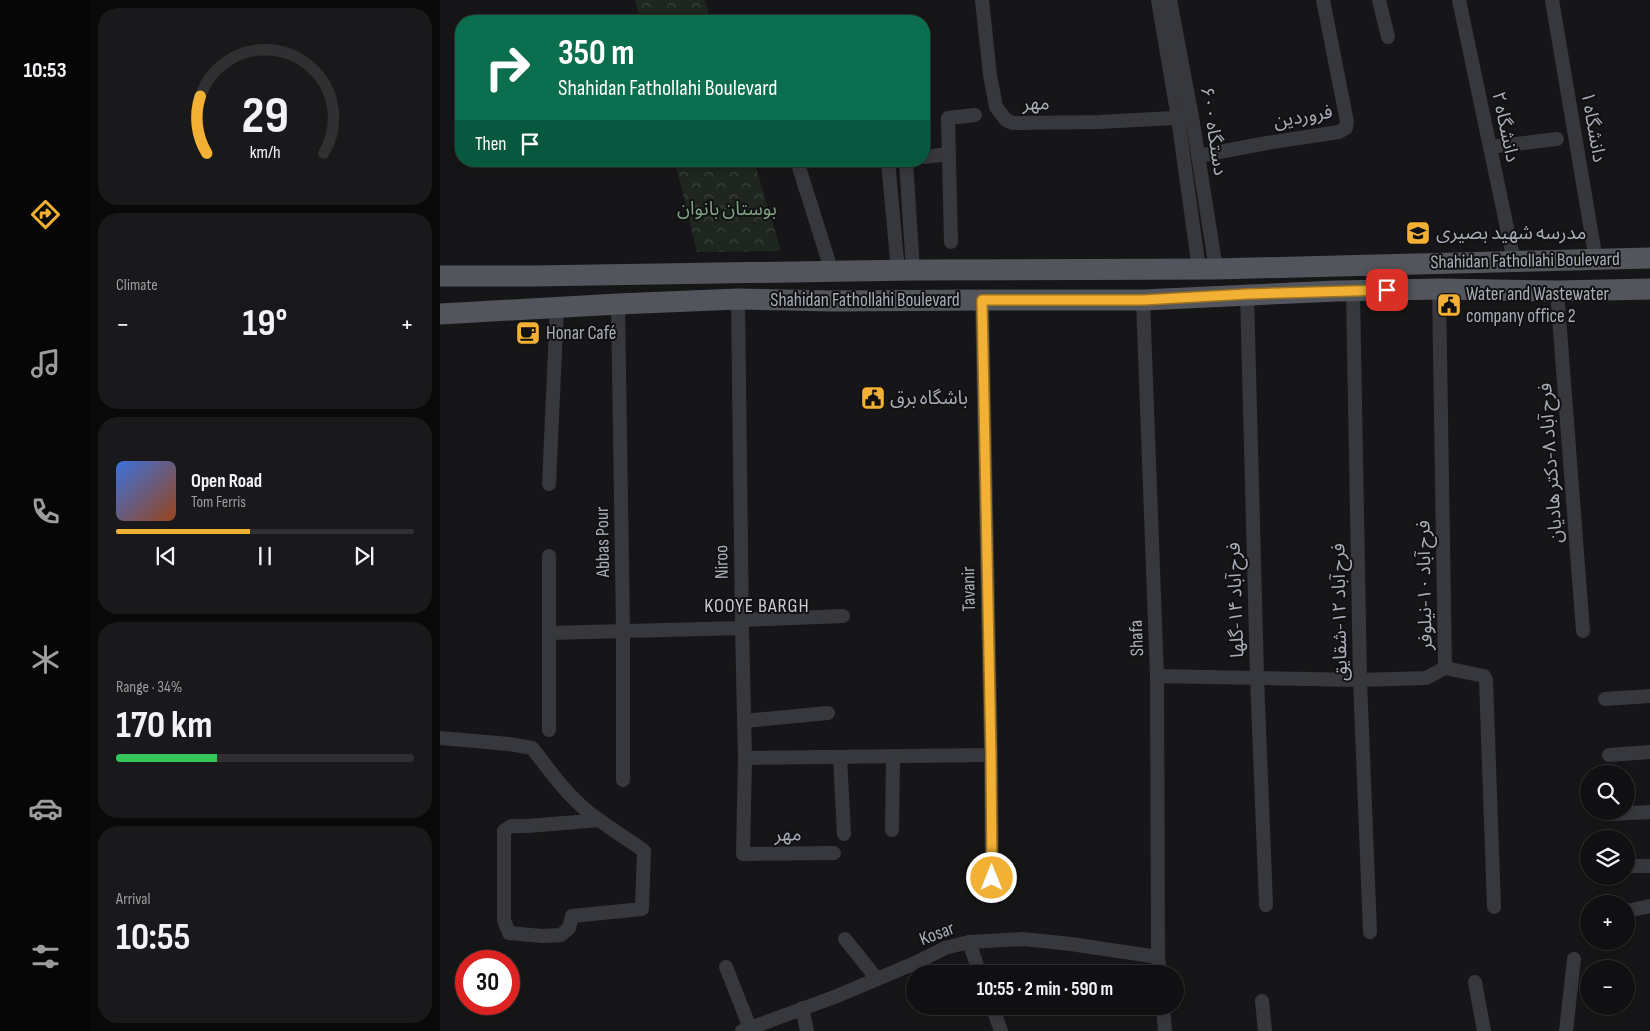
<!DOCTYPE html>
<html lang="en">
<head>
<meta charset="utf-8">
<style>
  :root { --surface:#101012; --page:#19191b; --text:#f1f3f6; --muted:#9c9d9f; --line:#303032; --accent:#f2b134 }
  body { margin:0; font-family:"Sofia Sans Condensed","Noto Sans Arabic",sans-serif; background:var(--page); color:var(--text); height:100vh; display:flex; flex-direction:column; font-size:19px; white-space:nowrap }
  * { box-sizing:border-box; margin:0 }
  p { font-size:16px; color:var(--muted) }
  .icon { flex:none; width:28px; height:28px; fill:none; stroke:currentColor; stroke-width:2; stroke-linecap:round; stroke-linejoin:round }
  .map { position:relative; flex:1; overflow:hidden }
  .side { display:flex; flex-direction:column; gap:8px; padding:8px; background:#09090a; width:350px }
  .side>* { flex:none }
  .hud { position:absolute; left:15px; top:15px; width:475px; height:152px; border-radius:20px; box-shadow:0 2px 8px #0003,0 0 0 1px var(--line); background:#0b6e4f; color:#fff; overflow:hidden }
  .fabs { position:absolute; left:1140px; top:765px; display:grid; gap:10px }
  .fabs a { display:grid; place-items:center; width:55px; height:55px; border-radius:50%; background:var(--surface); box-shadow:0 2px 8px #0003,0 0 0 1px var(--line); font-size:25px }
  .speed { position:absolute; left:15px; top:950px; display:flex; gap:10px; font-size:25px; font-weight:700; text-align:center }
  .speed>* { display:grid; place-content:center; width:65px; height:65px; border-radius:50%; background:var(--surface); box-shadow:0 2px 8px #0003,0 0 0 1px var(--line); line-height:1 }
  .speed .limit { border:8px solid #d22; background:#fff; color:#111 }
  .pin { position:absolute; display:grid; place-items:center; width:42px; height:42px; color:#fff; margin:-21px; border-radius:10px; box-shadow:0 2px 8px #0006 }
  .me { position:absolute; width:55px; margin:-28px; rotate:0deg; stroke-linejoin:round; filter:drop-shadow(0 0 4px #0008) }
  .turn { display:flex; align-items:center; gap:18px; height:105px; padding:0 20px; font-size:22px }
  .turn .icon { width:65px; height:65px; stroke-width:2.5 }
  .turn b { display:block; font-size:35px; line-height:42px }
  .then { display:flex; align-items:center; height:48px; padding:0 20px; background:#0003; gap:10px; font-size:19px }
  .big { font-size:38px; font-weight:700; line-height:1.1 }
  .side .card { flex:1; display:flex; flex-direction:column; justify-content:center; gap:8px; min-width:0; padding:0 18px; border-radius:20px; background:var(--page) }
  .side .dial { align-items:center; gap:0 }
  .dial svg { height:130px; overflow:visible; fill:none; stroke:var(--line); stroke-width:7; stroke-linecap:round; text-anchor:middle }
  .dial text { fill:var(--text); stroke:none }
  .song { display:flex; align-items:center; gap:15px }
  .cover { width:60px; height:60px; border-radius:8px; background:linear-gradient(135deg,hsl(220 70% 55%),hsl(20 70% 35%)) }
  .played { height:5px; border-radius:2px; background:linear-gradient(90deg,var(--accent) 45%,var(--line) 45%) }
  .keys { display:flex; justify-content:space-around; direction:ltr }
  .heat { display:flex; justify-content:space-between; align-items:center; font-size:28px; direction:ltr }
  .charge { height:8px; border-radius:4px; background:linear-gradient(90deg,#34c759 34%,var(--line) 0) }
  .trip { position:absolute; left:466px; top:965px; width:278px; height:50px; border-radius:25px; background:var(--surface); box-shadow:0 2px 8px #0003,0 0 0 1px var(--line); font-weight:700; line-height:50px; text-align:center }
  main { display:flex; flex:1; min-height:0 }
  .menu { display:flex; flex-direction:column; width:90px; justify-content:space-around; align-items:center; background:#060607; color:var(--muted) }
  .menu .icon { width:35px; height:35px }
  .menu .selected { color:var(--accent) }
  .menu b { font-size:22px; color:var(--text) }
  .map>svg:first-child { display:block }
</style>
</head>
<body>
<main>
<nav class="menu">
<b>10:53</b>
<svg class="icon selected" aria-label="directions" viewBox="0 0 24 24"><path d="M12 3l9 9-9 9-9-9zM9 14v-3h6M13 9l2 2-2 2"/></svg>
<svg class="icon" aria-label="music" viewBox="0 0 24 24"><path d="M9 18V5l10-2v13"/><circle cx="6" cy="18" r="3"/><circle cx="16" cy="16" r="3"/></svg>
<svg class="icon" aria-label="phone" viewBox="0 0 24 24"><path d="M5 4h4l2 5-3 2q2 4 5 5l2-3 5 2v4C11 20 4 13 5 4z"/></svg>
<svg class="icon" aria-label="climate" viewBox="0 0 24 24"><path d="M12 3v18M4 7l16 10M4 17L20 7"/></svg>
<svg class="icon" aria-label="car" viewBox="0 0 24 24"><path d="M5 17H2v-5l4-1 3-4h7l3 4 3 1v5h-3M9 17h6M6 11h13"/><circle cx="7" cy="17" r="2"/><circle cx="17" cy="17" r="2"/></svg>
<svg class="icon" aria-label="filters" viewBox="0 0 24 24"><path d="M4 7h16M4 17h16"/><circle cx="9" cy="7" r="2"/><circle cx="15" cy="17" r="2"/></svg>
</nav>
<section class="side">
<div class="card dial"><svg viewBox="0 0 100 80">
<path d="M14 69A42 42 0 1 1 86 69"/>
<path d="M14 69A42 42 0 0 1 10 34" stroke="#f2b134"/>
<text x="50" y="56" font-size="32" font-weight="700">29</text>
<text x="50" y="72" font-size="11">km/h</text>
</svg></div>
<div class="card"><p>Climate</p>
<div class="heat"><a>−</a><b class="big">19°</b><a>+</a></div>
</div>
<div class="card">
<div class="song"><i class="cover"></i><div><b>Open Road</b><p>Tom Ferris</p></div></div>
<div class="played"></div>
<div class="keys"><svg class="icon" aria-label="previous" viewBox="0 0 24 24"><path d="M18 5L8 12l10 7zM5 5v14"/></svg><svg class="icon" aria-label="pause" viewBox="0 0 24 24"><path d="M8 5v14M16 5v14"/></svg><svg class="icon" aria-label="next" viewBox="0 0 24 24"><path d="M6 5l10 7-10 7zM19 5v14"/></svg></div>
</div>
<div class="card"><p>Range · 34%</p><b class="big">170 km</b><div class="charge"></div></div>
<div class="card"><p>Arrival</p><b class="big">10:55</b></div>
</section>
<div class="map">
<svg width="1210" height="1031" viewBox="0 0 1210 1031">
  <defs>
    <pattern id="forest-crowns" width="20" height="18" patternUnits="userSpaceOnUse" patternTransform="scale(1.25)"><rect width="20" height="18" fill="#1e261f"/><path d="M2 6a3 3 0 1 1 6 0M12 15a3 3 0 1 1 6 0" fill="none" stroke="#3c433d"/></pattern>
  </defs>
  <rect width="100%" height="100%" fill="#161618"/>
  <g fill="url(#forest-crowns)">
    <path d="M195,0H265L271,21H201Z"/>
    <path d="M235,161H314L341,251L257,252Z"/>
  </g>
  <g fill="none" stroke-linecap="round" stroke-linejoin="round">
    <g stroke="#37383d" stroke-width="14">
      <path d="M542,0L550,75L556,107L566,120L573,123L659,122L752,117"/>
      <path d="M718,0L738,118L759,269"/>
      <path d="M730,0L752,117L776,269"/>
      <path d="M939,0L948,37"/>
      <path d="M1019,0L1074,261"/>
      <path d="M1112,0L1156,260"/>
      <path d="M1050,147L1117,139"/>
      <path d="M758,156L827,143L899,132L906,128L907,122L883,0"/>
      <path d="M484,157L509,154"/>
      <path d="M357,161L392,272"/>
      <path d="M448,161L458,271"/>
      <path d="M466,161L473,270"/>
      <path d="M511,242L508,118L535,115"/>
      <path d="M999,289L1005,668L1044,676L1046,680L1054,907"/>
      <path d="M913,290L920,680L930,932"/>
      <path d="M1117,291L1143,631"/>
      <path d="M807,294L817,677L826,905"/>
      <path d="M298,299L302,628L305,758L303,854L394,853"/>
      <path d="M542,300L551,755L552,878"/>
      <path d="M703,300L717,676L718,957L720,974"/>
      <path d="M178,304L183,630V780"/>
      <path d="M109,484L117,307"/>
      <path d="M302,620L403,616"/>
      <path d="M109,633L302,628"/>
      <path d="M717,676L920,680L986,678L1005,668"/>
      <path d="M1165,699L1210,696"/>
      <path d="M304,721L388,713"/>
      <path d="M109,730V556"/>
      <path d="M0,738L69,744L92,748C109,769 125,793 146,810C164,825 185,837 204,851L202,909L132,916L129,928L121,935L102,936L69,933L64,920V831L71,826H88L160,820"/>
      <path d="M1169,755L1210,752"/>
      <path d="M400,757L404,834"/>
      <path d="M305,758L551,755"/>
      <path d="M1169,814L1210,812"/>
      <path d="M452,830L453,756"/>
      <path d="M1186,866H1210"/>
      <path d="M1187,911L1210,906"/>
      <path d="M405,939L437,979"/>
      <path d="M529,942L540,974"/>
      <path d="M286,967L310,1028"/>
      <path d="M1035,982L1044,1031"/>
      <path d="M822,1001L825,1031"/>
      <path d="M552,1006L561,1031"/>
      <path d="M723,1006L725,1031"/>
      <path d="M362,1008L367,1031"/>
      <path d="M302,1031L397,996L475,963L505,948L529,942L583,939L631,944L718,957"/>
      <path d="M1126,1031L1134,959"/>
    </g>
    <g stroke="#53555c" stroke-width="21">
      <path d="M0,276H93L473,270L776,269L1210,258"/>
      <path d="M0,314L178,304L298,299L393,301L542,300H703L896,291L999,289L1117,291L1210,289"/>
    </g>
  </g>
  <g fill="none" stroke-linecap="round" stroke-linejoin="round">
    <defs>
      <path id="route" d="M552,878L551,755L542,300H703L807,294L947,290"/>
    </defs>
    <use href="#route" stroke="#9d7322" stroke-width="12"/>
    <use href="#route" stroke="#f2b134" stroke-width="9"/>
  </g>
  <defs>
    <symbol id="school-square" viewBox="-11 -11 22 22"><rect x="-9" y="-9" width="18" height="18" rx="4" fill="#f2b134" stroke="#111113"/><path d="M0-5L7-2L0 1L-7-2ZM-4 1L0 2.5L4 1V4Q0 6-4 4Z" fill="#111"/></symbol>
    <symbol id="civic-square" viewBox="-11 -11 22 22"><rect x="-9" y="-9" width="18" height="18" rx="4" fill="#f2b134" stroke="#111113"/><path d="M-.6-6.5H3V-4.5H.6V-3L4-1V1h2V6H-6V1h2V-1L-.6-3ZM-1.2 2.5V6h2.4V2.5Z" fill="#111"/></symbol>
    <symbol id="cafe-square" viewBox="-11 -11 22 22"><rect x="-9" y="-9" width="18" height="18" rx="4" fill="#f2b134" stroke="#111113"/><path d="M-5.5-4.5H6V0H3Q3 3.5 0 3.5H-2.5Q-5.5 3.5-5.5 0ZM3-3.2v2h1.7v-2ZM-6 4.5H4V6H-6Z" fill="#111"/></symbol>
  </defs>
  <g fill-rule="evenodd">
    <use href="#school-square" x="964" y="219" width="28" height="28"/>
    <use href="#civic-square" x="995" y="291" width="28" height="28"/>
    <use href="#cafe-square" x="74" y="319" width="28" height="28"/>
    <use href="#civic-square" x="419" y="384" width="28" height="28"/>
  </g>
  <g text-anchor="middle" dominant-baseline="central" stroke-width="4" stroke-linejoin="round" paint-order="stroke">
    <g font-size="19" fill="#a8adb8" stroke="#111113">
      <text transform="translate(596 104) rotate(-1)">مهر</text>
      <text transform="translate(863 117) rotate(-10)">فروردین</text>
      <text transform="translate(1065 127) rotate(78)">دانشگاه ۲</text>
      <text transform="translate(1153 127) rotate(80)">دانشگاه ۱</text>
      <text transform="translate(773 131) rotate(81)">۶۰۰ دستگاه</text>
      <text transform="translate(1085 261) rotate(-1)">Shahidan Fathollahi Boulevard</text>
      <text x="425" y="300">Shahidan Fathollahi Boulevard</text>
      <text transform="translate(1111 463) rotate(-94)">فرح آباد ۸-دکتر هادیان</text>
      <text transform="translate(163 542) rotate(-91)">Abbas Pour</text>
      <text transform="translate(282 562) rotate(-91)">Niroo</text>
      <text transform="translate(985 585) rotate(-91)">فرح آباد ۱۰-نیلوفر</text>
      <text transform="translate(529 589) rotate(-91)">Tavanir</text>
      <text transform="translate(796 600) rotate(-92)">فرح آباد ۱۴-گلها</text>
      <text transform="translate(900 612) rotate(-91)">فرح آباد ۱۲-شقایق</text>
      <text transform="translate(697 638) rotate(-92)">Shafa</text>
      <text transform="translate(348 835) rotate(-1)">مهر</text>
      <text transform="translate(497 934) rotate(-21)">Kosar</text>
    </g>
    <g font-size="19" fill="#7fa381" stroke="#111113">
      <text x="287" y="209">بوستان بانوان</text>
    </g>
    <g font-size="19" fill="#a8adb8" stroke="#111113" text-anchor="start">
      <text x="996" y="233">مدرسه شهید بصیری</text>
      <text x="1026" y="294">Water and Wastewater<tspan x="1026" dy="22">company office 2</tspan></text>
      <text x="106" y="333">Honar Café</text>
      <text x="450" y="398">باشگاه برق</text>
    </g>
    <g font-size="20" letter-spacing="1" fill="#c9ccd4" stroke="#111113">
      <text x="317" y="606">KOOYE BARGH</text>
    </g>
  </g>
</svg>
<div class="fabs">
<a><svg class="icon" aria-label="search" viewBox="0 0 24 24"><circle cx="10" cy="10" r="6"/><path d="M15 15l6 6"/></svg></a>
<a><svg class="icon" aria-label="layers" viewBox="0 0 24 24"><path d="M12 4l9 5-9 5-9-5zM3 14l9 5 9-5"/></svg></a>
<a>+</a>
<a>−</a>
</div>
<div class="speed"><div class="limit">30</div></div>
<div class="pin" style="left:947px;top:290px;background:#d93025"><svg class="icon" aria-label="arrive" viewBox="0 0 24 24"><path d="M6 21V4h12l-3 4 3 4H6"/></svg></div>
<svg class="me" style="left:552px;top:878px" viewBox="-20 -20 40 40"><circle r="17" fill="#f2b134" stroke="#fff" stroke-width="3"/><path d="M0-11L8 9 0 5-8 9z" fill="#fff"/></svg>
<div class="trip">10:55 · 2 min · 590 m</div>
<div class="hud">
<div class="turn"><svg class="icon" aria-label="right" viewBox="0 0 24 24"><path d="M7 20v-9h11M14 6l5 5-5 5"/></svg><div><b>350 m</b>Shahidan Fathollahi Boulevard</div></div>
<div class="then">Then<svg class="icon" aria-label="arrive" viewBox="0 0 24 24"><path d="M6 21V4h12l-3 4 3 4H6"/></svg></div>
</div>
</div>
</main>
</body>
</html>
